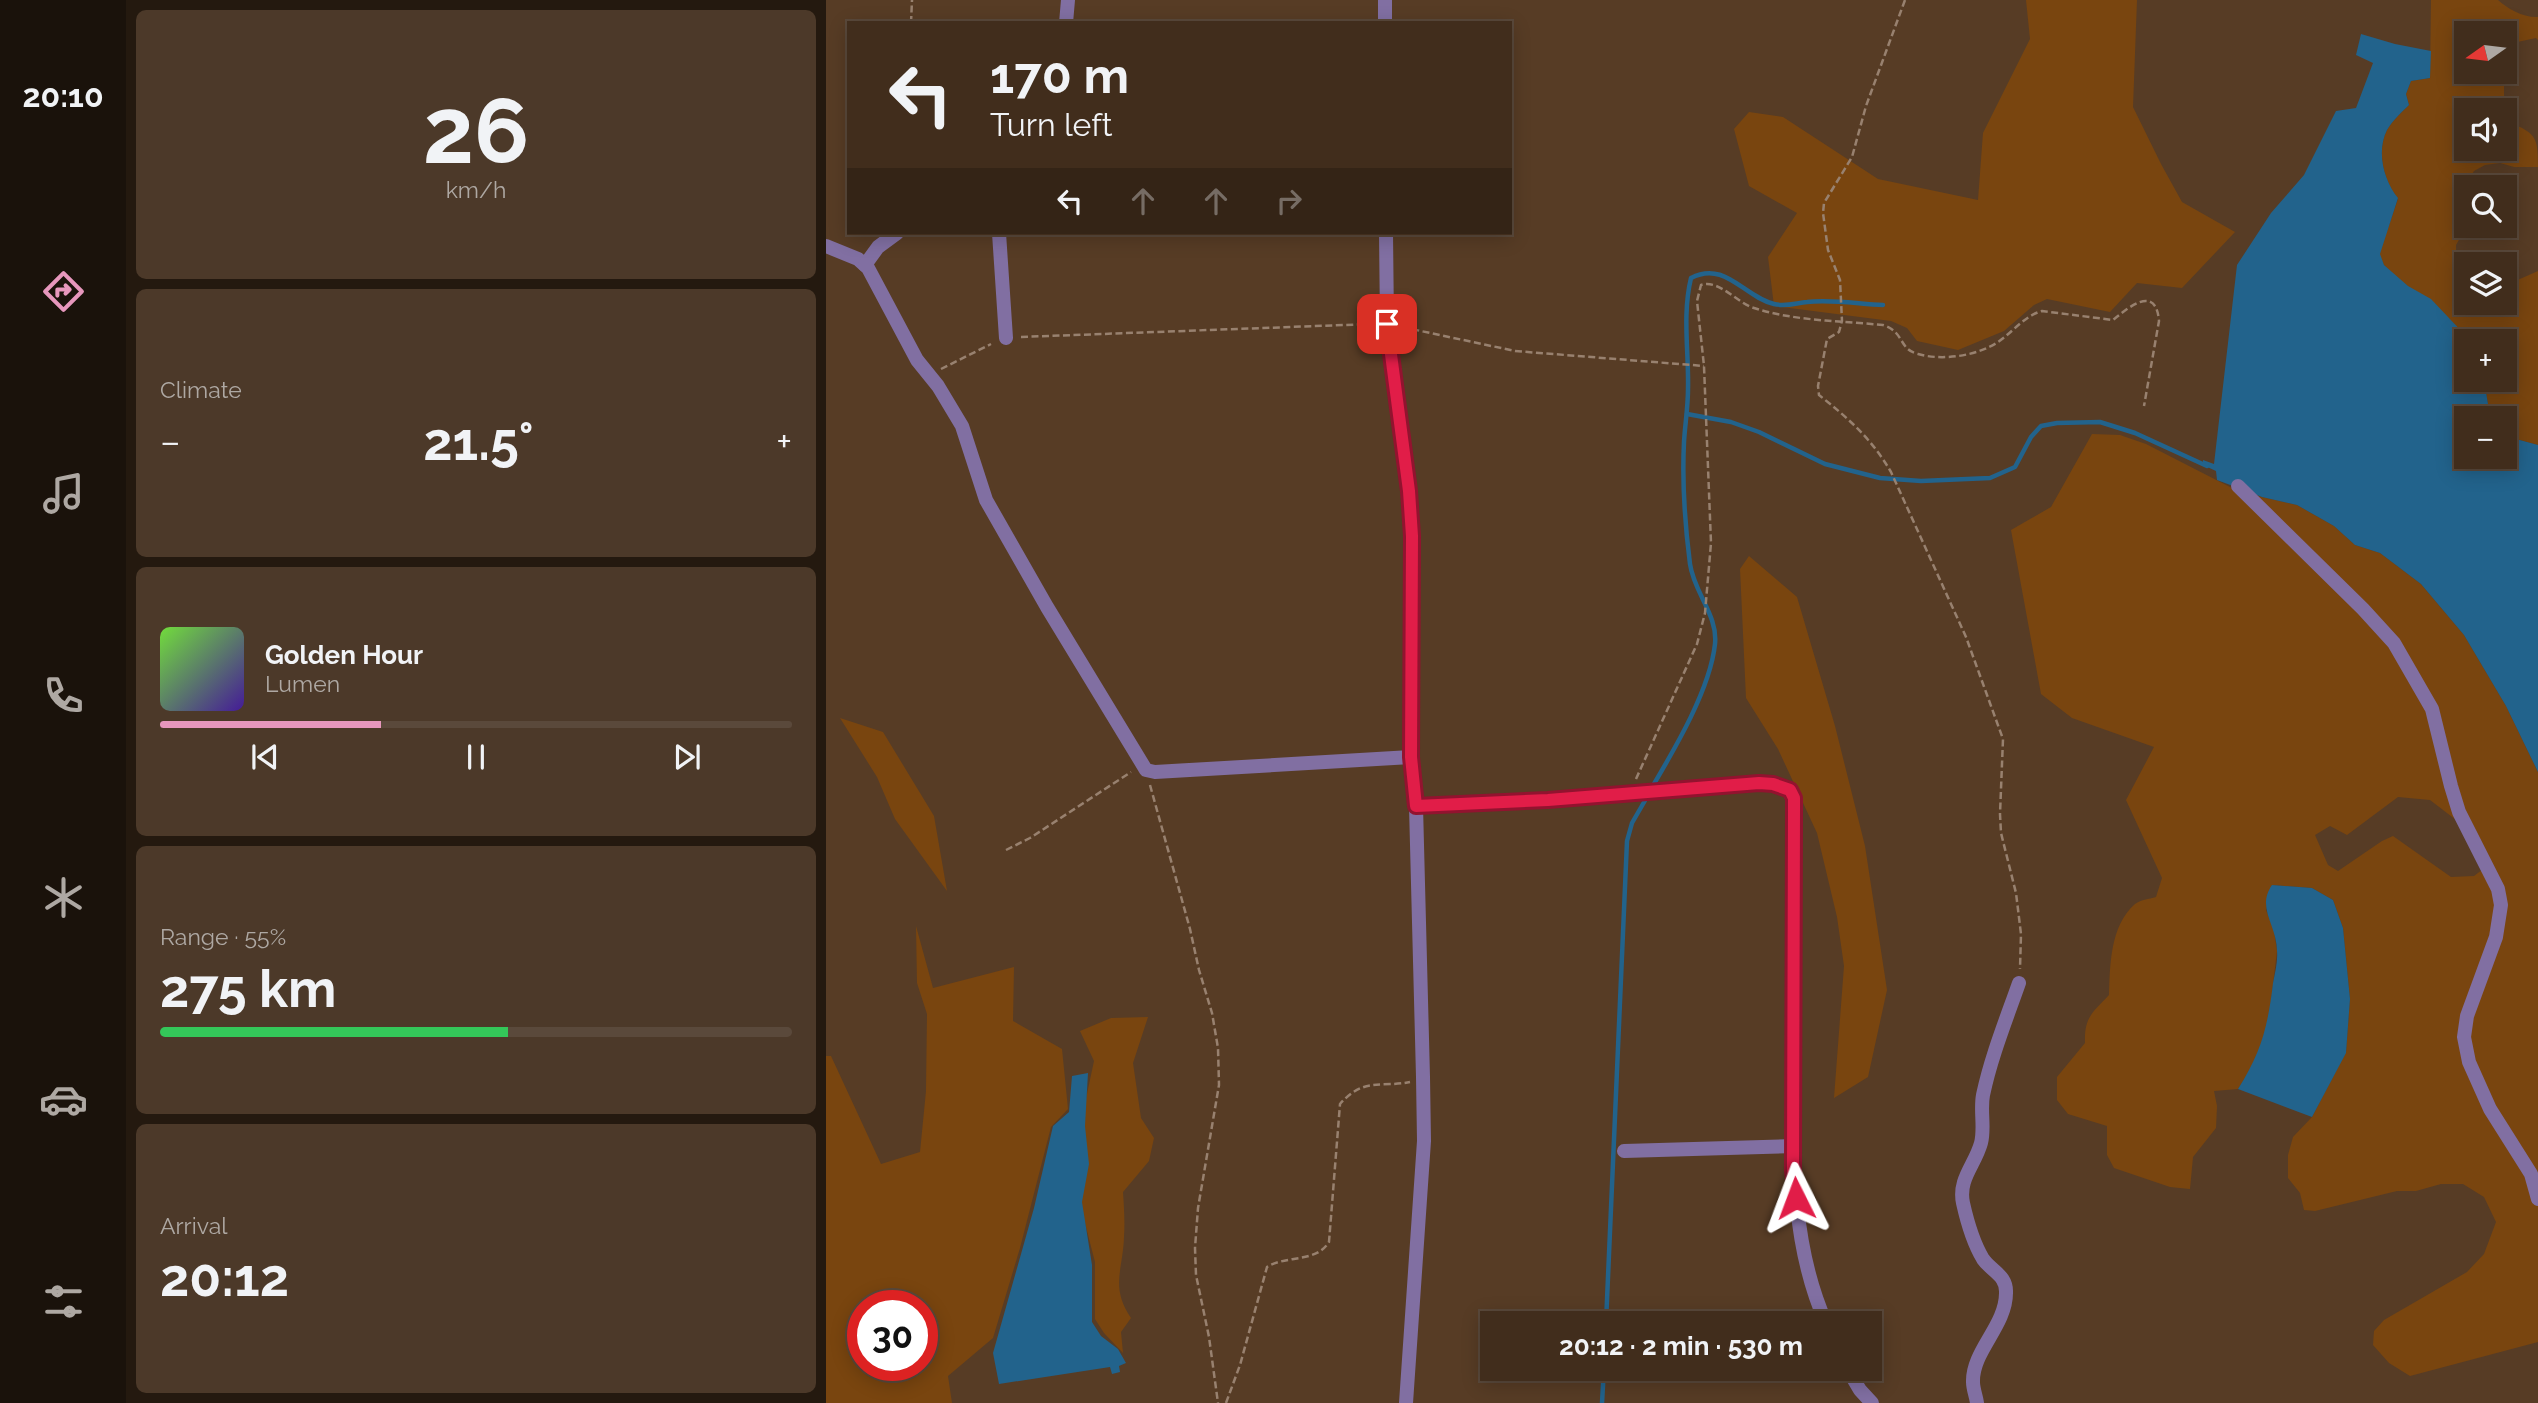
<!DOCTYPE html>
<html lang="en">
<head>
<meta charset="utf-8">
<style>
  :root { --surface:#412d1c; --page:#4c3929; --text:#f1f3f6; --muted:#aea8a3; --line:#5a493b; --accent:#e797bd }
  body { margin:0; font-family:Raleway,sans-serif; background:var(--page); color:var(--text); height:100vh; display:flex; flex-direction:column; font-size:26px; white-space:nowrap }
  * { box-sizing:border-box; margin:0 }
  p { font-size:23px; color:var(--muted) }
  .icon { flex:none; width:38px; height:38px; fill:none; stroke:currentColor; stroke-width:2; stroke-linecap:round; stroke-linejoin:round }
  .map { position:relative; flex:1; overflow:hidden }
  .details { display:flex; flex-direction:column; gap:10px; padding:10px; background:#24190f; width:700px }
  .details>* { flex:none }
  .hud { position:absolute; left:21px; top:21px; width:665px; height:214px; border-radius:0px; box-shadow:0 4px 18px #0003,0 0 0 2px var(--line); background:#412d1c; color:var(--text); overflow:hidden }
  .needle { width:46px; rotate:256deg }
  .controls { position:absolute; left:1628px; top:21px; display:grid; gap:14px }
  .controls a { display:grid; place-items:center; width:63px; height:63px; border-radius:0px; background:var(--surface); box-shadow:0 4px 18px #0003,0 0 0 2px var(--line); font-size:35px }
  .speed { position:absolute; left:21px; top:1290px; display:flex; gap:14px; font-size:35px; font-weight:700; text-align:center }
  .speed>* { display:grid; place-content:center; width:91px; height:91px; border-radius:50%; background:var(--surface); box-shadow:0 4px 18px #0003,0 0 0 2px var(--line); line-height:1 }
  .speed .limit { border:10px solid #d22; background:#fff; color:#111 }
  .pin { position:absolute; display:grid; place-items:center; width:60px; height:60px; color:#fff; margin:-30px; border-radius:14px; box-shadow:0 4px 10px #0006 }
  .me { position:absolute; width:77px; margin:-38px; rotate:357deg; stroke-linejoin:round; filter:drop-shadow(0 0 5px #0008) }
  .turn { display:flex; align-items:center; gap:24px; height:147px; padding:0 28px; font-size:32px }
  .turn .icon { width:91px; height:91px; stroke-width:2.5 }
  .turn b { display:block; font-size:49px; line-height:60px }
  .lanes { display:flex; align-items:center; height:66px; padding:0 28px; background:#0003; justify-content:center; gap:35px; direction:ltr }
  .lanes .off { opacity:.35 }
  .big { font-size:52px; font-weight:700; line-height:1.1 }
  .details .tile { flex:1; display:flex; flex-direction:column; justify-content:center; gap:10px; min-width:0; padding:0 24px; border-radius:10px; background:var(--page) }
  .details .dial { align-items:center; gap:0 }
  .dial b { font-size:91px; line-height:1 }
  .song { display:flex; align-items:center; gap:21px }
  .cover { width:84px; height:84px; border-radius:10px; background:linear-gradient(135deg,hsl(100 70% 55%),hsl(260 70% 35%)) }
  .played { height:7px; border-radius:4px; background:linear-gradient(90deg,var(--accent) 35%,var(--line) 35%) }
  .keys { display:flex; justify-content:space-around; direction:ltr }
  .heat { display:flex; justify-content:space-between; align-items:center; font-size:38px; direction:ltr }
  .charge { height:10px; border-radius:5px; background:linear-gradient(90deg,#34c759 55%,var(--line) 0) }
  .trip { position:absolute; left:654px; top:1311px; width:402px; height:70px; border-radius:0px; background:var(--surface); box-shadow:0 4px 18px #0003,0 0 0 2px var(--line); font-weight:700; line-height:70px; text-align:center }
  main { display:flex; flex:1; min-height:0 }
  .dock { display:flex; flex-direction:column; width:126px; justify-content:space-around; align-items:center; background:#1a120b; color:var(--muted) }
  .dock .icon { width:49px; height:49px }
  .dock .selected { color:var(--accent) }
  .dock b { font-size:32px; color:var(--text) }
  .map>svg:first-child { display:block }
</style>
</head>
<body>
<main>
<nav class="dock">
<b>20:10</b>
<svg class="icon selected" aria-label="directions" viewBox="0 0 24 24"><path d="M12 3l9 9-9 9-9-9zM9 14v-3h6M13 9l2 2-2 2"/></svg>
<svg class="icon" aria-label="music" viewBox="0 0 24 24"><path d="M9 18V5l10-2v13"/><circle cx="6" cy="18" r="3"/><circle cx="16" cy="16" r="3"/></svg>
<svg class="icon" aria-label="phone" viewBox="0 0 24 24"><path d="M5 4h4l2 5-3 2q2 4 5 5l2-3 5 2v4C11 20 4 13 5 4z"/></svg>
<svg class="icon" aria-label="climate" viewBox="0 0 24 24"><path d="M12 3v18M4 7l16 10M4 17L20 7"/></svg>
<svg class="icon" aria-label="car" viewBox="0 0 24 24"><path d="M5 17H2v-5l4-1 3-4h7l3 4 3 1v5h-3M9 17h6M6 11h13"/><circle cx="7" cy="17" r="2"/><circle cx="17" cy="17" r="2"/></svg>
<svg class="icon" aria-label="filters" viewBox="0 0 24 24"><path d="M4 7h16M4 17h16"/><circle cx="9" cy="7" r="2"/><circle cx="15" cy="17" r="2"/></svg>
</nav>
<section class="details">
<div class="tile dial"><b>26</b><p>km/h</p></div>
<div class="tile"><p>Climate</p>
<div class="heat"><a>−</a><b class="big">21.5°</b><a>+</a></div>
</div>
<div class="tile">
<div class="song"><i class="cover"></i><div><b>Golden Hour</b><p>Lumen</p></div></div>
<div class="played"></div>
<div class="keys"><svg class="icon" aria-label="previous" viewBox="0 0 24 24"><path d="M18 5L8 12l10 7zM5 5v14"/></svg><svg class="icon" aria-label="pause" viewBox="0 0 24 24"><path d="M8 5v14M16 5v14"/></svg><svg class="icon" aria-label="next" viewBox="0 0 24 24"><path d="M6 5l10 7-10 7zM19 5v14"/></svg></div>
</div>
<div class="tile"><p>Range · 55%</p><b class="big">275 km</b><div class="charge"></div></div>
<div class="tile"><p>Arrival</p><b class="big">20:12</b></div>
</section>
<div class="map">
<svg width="1712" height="1403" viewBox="0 0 1712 1403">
  <rect width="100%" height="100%" fill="#573c25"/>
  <g fill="#79450f" fill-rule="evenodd">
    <path d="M1200,0H1311L1307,107L1335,164L1356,202L1409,232L1356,288L1311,283L1284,312L1221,299L1208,305L1178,331L1132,350L1091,341L1081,328L1065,321L948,306L942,257L971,213L923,186L908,129L923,112L957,117L1052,179L1152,200L1157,133L1204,39Z"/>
    <path d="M1605,0H1672C1682,9 1698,18 1712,17V40L1710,38L1682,44L1678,72V33H1640V72H1678V101L1684,123C1711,133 1712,139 1712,167H1688L1674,163L1659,165L1648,171L1640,184L1641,226L1630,245V264L1640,282V303H1678V286L1712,271V445L1690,439L1678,428V418H1671L1662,404L1658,380H1678V341H1642L1640,336L1568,276L1558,265L1553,254L1572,199C1558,181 1550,152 1561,130C1566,121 1576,112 1583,105L1580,94L1585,81L1604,78ZM1640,110H1678V149H1640Z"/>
    <path d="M1266,434L1294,435L1320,444L1404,487L1436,497L1471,505L1508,526L1529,545L1554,553L1595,584L1638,635L1680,706L1712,772V1342L1584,1376L1563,1363L1547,1345L1548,1331L1558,1320L1641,1272L1658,1254L1670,1222L1658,1197L1637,1184H1615L1590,1191H1571L1489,1211L1478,1210L1474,1193L1462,1178V1155L1467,1137L1486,1117L1520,1052L1524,999L1517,928L1507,900L1486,888L1446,885L1440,910L1448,930L1451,951L1443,1019L1429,1063L1412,1089L1388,1091L1391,1106L1390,1128L1367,1157L1364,1189L1344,1187L1288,1168L1281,1155V1126L1242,1114L1231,1100V1077L1259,1043C1258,1017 1267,1012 1283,995C1284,965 1284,926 1309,904C1314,900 1323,899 1330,897L1336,878L1300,800L1328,747L1246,718L1215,694L1185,530L1225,507ZM1572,797L1604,800L1647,833L1665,863L1648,876L1625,877L1567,836L1556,841L1512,871L1502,865L1489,835L1504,826L1521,835Z"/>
    <path d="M923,556L971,597L1009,726L1039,846L1061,990L1042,1077L1008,1098L1018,966L1011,917L991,833L952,749L920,698L914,569Z"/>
    <path d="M14,718L57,732L108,816L121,891L69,819L51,777Z"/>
    <path d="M90,926L107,988L188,967L187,1021L236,1049L242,1109L225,1127L194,1248L167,1338L122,1376L126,1403H0V1056H5L55,1164L94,1152L100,1091L101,1014L91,983ZM37,1306H96V1365H37Z"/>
    <path d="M322,1017L307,1063L315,1118L328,1138L323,1161L297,1192C298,1207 299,1222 298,1237C297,1270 284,1287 305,1318L295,1332L297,1353L278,1333L269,1319V1262L254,1204L256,1117L268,1061L254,1031L285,1018Z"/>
  </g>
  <g fill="#22638c">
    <path d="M1535,34L1569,44L1605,51L1604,78L1585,81L1580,94L1583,105C1576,112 1566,121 1561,130C1550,152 1558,181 1572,198L1554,254L1558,265L1582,286L1605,299L1640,336L1642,341H1640V380H1658L1662,404L1671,418H1640V457H1678V428L1690,439L1712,445V772L1680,706L1638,635L1595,584L1554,553L1529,545L1508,526L1471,505L1436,497L1391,480L1390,471L1377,465V460L1388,464L1411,265L1445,213L1478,175L1510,111L1530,108L1547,63L1530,55Z"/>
    <path d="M1446,885L1486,888L1507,900L1517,928L1524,999L1520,1053L1486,1117L1412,1089C1435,1053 1442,1026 1447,983C1449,973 1452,961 1451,951C1451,925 1430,908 1446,885Z"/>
    <path d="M262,1073L259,1126L263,1164L256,1202L266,1265V1322L275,1336L292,1349L300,1363L293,1366L294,1372L286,1374L284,1367L173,1384L167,1353L208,1208L227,1126L243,1112L246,1076Z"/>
  </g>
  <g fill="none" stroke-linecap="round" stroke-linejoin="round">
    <g stroke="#22638c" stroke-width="4.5">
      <path d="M861,414L905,422L933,432L999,464L1054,478L1095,481L1164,478L1189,467L1205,437L1215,426L1231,423L1274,422L1309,433L1381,466"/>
      <path d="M825,789C848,750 884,690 889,644C892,615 868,593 864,564C859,525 856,482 858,442C859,425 862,407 862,389C863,353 856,315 865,278C899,260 918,297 948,304C959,307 970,303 981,302C1005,299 1033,304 1057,305"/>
      <path d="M780,1323L801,841L806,823L821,797"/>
      <path d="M776,1403L778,1368"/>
    </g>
    <g stroke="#98816f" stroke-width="2.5" stroke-dasharray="7 3.5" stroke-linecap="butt">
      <path d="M1079,0L1040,106L1026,157L998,203L997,213L1002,250L1014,280L1016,321L1013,332L1001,339L992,386L993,395C1023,419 1045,438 1065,472L1140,637L1177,739L1174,814L1175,833L1190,893L1195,934L1194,969"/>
      <path d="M85,23L86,0"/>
      <path d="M576,327L689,351L878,366"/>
      <path d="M195,337L545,324"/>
      <path d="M115,369L165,344"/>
      <path d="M810,779L871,644L879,613L885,543L878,366L871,301L875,285C893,279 911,303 928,308C968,321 1015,321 1057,325C1079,332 1072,349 1092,354C1116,361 1151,356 1172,342C1187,332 1198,316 1216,311L1287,320C1303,307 1330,284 1333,321L1318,406"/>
      <path d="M324,785L364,929L373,970L386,1013L392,1048L393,1085L372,1208L369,1248L370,1275L383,1337L392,1403"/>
      <path d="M180,850L204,838L305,772"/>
      <path d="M400,1403L414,1365L441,1267C460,1255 490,1263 503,1242L514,1104C538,1077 553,1088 584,1082"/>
    </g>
    <g stroke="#816fa2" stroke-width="14">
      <path d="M559,0V23"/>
      <path d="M240,23L242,0"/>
      <path d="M173,233L180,338"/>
      <path d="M560,233L561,324L583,491L586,536L585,757L590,806L597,1077L598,1141L580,1403"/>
      <path d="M0,246L32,259L42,268L91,360L112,386L136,426L160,500L221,607L320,770L329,772L585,757"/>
      <path d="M39,265L52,247L71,233"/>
      <path d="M1412,486L1537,609L1568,643L1606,709L1625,786L1633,812L1672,889L1675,905L1670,937L1641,1016L1638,1037L1643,1062L1664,1109L1705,1174L1712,1199"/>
      <path d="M590,806L722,800L933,784C955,785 967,784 968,810C968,888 968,966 968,1045C968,1139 961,1235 1000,1323"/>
      <path d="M798,1151L968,1146"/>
      <path d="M1021,1368L1034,1390L1046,1403"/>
      <path d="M1151,1403C1150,1396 1147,1389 1147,1382C1146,1351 1180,1326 1180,1293C1181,1275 1165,1271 1157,1259C1148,1244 1141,1221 1137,1203C1132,1179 1149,1165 1155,1143C1159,1128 1154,1111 1157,1095C1165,1057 1180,1020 1193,983"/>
    </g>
  </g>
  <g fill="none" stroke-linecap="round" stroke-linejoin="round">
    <defs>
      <path id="route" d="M561,324L583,491L586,536L585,757L590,806L722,800L933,783L947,784L964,790L968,798V810L967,1170L970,1198"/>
    </defs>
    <use href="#route" stroke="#92132f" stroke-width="18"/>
    <use href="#route" stroke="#e11d48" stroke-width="12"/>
  </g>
</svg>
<div class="controls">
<a><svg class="needle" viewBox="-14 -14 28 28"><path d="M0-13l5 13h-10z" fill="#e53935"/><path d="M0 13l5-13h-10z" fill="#aea8a3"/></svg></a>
<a><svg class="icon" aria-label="sound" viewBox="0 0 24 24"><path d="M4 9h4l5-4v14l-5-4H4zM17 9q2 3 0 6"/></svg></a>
<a><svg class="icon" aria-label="search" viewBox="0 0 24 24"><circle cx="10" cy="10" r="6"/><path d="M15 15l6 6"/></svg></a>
<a><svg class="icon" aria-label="layers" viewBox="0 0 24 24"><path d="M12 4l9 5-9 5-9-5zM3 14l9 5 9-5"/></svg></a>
<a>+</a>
<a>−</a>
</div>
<div class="speed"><div class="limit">30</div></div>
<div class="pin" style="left:561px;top:324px;background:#d93025"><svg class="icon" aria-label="arrive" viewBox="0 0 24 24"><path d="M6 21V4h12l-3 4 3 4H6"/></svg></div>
<svg class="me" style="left:970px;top:1198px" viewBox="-20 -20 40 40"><path d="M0-17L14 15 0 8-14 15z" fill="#e11d48" stroke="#fff" stroke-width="4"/></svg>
<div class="trip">20:12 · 2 min · 530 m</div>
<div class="hud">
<div class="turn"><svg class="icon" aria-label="left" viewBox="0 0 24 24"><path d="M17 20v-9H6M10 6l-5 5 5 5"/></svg><div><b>170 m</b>Turn left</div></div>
<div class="lanes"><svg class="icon" aria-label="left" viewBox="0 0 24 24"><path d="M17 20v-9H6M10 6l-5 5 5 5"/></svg><svg class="icon off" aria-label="ahead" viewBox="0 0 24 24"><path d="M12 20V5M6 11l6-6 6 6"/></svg><svg class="icon off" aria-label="ahead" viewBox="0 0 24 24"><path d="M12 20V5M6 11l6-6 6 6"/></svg><svg class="icon off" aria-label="right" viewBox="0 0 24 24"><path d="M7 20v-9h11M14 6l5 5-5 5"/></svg></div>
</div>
</div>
</main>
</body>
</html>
